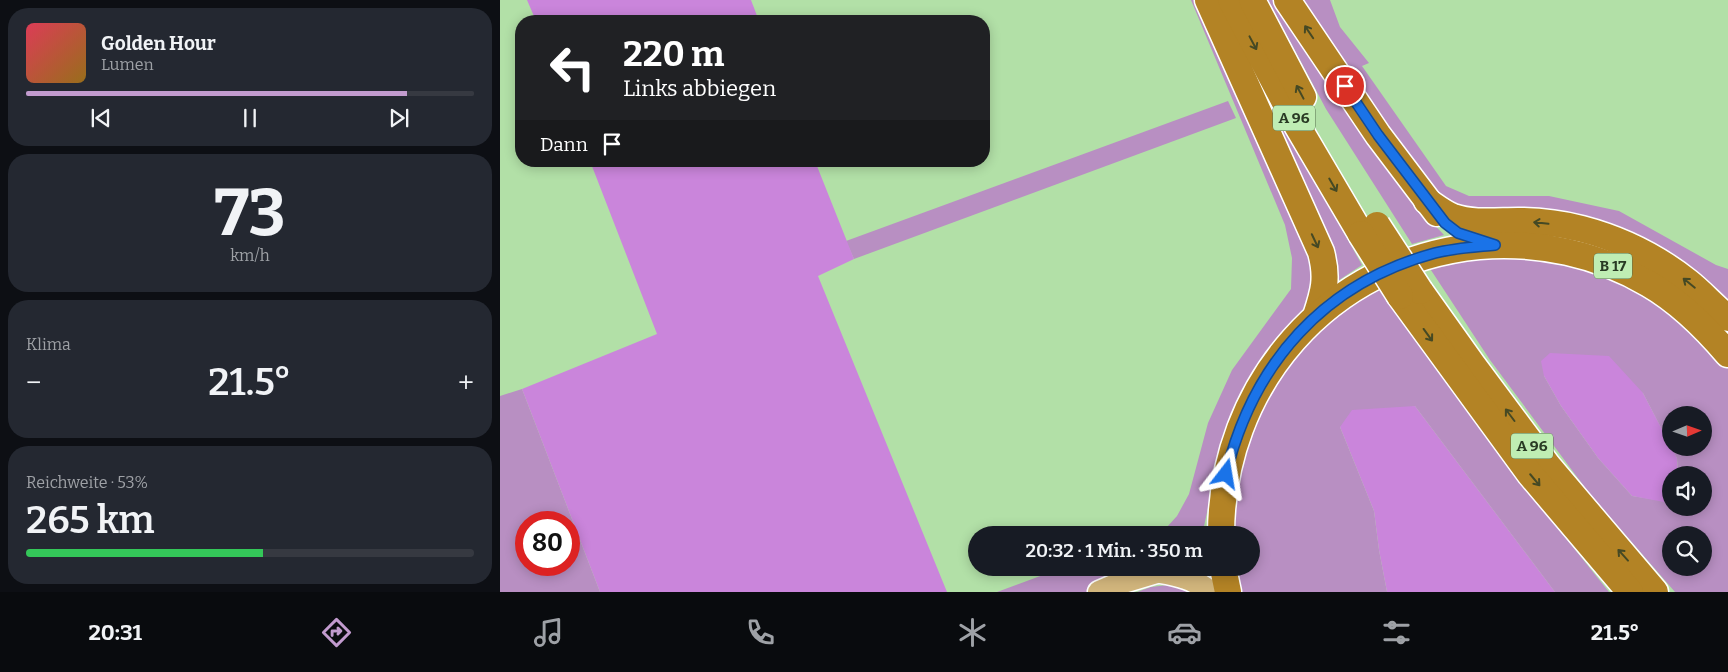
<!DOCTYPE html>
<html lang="de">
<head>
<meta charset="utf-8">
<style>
  :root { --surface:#171b24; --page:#242831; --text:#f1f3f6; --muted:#9ea1a6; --line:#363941; --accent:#c29bce }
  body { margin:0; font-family:Bitter,serif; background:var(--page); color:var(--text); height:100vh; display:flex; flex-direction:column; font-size:19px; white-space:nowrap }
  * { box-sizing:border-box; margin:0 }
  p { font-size:16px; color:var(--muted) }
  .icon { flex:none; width:28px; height:28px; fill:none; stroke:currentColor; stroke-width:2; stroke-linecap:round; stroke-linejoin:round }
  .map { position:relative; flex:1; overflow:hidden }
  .sheet { display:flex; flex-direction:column; gap:8px; padding:8px; background:#0d0f14; width:500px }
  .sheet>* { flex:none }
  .hud { position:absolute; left:15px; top:15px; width:475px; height:152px; border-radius:20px; box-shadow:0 2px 12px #0003; background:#202124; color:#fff; overflow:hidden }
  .needle { width:32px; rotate:88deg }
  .buttons { position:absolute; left:1162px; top:406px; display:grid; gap:10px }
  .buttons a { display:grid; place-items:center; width:50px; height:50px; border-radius:50%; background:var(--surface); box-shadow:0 2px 12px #0003; font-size:25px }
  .speed { position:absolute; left:15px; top:511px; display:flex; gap:10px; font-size:25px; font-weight:700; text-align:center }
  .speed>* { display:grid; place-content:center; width:65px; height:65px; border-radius:50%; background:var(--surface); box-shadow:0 2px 12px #0003; line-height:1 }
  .speed .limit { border:8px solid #d22; background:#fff; color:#111 }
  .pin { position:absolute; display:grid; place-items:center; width:42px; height:42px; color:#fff; margin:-21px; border:2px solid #fff; border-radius:50%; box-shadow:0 1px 5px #0007 }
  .me { position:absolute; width:55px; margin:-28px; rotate:14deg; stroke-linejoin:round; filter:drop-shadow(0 0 4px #0008) }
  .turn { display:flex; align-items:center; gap:18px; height:105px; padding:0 25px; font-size:22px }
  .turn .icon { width:65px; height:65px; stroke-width:2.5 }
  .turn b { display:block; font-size:35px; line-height:42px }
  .then { display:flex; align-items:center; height:48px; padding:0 25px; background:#0003; gap:10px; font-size:19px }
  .big { font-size:38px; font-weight:600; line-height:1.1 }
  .sheet .card { flex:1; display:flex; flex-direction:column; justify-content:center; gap:8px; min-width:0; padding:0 18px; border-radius:20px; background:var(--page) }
  .sheet .dial { align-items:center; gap:0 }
  .dial b { font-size:65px; line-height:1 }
  .song { display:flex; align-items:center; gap:15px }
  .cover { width:60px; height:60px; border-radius:8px; background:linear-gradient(135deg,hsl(350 70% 55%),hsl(40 70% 35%)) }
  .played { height:5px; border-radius:2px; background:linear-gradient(90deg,var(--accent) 85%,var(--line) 85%) }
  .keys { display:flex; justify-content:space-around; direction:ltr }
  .heat { display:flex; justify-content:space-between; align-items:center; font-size:28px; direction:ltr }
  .charge { height:8px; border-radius:4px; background:linear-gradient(90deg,#34c759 53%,var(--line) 0) }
  .trip { position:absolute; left:468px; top:526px; width:292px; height:50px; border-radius:25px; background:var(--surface); box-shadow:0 2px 12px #0003; font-weight:600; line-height:50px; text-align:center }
  .dock { display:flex; height:80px; justify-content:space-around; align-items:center; background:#090b0e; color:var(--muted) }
  .dock .icon { width:35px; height:35px }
  .dock .on { color:var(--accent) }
  .dock b { font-size:22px; color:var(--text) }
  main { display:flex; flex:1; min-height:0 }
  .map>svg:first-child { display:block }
</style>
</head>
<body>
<main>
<section class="sheet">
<div class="card">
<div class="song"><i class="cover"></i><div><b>Golden Hour</b><p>Lumen</p></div></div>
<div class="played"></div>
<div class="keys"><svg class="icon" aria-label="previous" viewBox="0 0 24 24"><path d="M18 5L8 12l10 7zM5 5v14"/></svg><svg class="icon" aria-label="pause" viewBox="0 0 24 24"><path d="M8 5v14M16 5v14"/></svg><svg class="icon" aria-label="next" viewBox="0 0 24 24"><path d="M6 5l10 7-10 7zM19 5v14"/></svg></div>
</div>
<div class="card dial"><b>73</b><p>km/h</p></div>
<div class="card"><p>Klima</p>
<div class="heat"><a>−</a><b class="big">21.5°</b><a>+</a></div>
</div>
<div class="card"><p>Reichweite · 53%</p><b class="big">265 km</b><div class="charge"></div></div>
</section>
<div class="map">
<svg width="1228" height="592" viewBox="0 0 1228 592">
  <rect width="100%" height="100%" fill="#b2e0a7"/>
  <g fill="#b88fc2" fill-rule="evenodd">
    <path d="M691,0H700L818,275L809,306L768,351L750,381L735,409L723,441L702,535H650L667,527L677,516L689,494L708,423L732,370L791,289L792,258L785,225Z"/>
    <path d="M768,0H779L929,219L944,235L912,244L826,109Z"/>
    <path d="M795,0H830L840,27L869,63L862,66L946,186L969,196H1049L1119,211L1216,265L1228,269V312L960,212L918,181Z"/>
    <path d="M729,9L788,133L862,265L830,286Z"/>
    <path d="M728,101L736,118L354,259L346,241Z"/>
    <path d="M960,255L1058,256L1152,292L1228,363V592H1175L1089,493L990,360L925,261ZM1044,376L1143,393L1171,447V415H1204V448H1171L1177,458L1178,475H1204V508H1171V493L1164,501L1132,496L1098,458L1061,406ZM1171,535H1204V568H1171Z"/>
    <path d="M874,281L1029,492L1109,592H1055L915,406L840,427L874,511L879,550L887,592H736L731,568H751V535H728L733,475L783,363Z"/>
    <path d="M22,389L100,592H0V396ZM26,522H69V565H26Z"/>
    <path d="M562,568H655L590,592H497Z"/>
    <path d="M668,585L694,592H637L651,587Z"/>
  </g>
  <g fill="#ca85db">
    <path d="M27,0H251L259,21H36Z"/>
    <path d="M90,161H315L354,259L318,276L447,592H100L22,389L157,334Z"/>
    <path d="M1050,353L1109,356L1143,393L1177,458L1178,475H1171V493L1164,502L1132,496L1098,458L1061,406L1044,376L1041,361Z"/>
    <path d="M915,406L1055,592H887L879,550L874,511L840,427L852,410Z"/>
  </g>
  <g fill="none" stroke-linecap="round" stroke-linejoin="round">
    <defs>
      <g id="major">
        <path d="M660,572C678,575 695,579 710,592"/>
        <path d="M599,592L620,583L670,568"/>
      </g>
      <g id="highway">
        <path d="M708,0L821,252C828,278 824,292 816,316"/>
        <path d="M731,0L798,127L861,234"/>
        <path d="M752,0L803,97"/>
        <path d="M787,0L878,135L937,213"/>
        <path d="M927,201C936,207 943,213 953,217C973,224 997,221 1018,221C1039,221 1062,224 1082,229C1120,239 1158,258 1188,282C1202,293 1214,307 1228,318"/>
        <path d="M920,291L972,364L1048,466L1155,592"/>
        <path d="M900,296L1030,474L1130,592"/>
        <path d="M721,535C721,385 828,261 979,246C1038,241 1098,254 1149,284C1180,302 1205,327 1228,354"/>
        <path d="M723,568L728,592"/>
      </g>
    </defs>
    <use href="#major" stroke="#fff" stroke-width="25"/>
    <use href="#highway" stroke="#fff" stroke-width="29"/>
    <use href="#major" stroke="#d1b57c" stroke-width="22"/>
    <use href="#highway" stroke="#b38325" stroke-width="26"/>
    <defs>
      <g id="highway-bridge">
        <path d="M877,225L920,291"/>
        <path d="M861,234L900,296"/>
      </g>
    </defs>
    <use href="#highway-bridge" stroke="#fff" stroke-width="29" stroke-linecap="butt"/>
    <use href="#highway-bridge" stroke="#b38325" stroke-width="26"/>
  </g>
  <defs><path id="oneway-shaft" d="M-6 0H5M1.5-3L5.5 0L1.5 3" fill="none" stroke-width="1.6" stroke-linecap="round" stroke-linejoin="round" transform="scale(1.25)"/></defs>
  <g stroke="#454924">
    <use href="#oneway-shaft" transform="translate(809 32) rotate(-124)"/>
    <use href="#oneway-shaft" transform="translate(753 43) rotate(62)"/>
    <use href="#oneway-shaft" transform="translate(800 92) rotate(-118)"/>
    <use href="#oneway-shaft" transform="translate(833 185) rotate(60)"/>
    <use href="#oneway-shaft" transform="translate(1041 223) rotate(-174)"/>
    <use href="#oneway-shaft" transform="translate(815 241) rotate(65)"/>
    <use href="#oneway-shaft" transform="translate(1189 283) rotate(-141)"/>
    <use href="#oneway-shaft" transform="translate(928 335) rotate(54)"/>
    <use href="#oneway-shaft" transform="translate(1010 415) rotate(-127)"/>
    <use href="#oneway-shaft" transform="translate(1035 480) rotate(50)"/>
    <use href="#oneway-shaft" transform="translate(1123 555) rotate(-132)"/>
  </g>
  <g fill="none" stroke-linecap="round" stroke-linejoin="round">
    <defs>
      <path id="route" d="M726,474C753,363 824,283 935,253C955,248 975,247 995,245L958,233L945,223L878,135L845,86"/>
    </defs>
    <use href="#route" stroke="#114b97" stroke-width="12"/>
    <use href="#route" stroke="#1a73e8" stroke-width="9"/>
  </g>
  <g text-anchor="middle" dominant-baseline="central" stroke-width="5" stroke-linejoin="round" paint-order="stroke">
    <g fill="#bfedb3" stroke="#56704f" stroke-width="1">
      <rect x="773" y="105.5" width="42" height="25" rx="4"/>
      <rect x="1094" y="253.5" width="38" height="25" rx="4"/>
      <rect x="1011" y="433.5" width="42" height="25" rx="4"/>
    </g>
    <g font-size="15" font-weight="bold" fill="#293b24">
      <text x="794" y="118">A 96</text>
      <text x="1113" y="266">B 17</text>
      <text x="1032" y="446">A 96</text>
    </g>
  </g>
</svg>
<div class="buttons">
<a><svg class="needle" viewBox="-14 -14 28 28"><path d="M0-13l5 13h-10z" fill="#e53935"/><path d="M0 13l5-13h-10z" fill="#9ea1a6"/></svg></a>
<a><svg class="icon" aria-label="sound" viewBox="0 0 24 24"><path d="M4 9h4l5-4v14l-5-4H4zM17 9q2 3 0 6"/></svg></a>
<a><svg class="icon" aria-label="search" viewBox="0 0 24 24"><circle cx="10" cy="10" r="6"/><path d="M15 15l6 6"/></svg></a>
</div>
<div class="speed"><div class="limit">80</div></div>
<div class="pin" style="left:845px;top:86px;background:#d93025"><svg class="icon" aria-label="arrive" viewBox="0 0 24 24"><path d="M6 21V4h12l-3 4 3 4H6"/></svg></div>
<svg class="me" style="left:726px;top:474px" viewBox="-20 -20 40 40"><path d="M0-17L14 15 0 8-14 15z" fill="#1a73e8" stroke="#fff" stroke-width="4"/></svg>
<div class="trip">20:32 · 1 Min. · 350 m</div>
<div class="hud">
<div class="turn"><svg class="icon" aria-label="left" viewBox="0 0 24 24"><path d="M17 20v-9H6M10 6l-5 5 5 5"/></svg><div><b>220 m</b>Links abbiegen</div></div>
<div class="then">Dann<svg class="icon" aria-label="arrive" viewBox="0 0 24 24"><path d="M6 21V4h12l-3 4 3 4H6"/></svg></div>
</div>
</div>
</main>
<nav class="dock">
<b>20:31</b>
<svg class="icon on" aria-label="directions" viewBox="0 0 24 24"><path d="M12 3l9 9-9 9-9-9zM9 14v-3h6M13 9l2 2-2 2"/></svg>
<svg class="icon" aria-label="music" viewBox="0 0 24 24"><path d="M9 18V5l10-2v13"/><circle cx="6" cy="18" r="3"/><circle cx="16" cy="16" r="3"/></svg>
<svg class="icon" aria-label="phone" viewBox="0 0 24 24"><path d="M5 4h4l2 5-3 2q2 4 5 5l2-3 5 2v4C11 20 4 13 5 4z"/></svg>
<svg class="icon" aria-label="climate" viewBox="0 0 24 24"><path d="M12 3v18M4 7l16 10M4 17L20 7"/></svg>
<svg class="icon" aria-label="car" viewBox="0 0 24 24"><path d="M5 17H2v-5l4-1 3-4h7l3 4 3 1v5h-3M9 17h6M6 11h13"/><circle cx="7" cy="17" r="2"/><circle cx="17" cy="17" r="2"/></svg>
<svg class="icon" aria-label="filters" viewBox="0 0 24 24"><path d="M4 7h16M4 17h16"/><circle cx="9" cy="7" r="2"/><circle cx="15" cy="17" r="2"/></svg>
<b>21.5°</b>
</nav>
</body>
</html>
